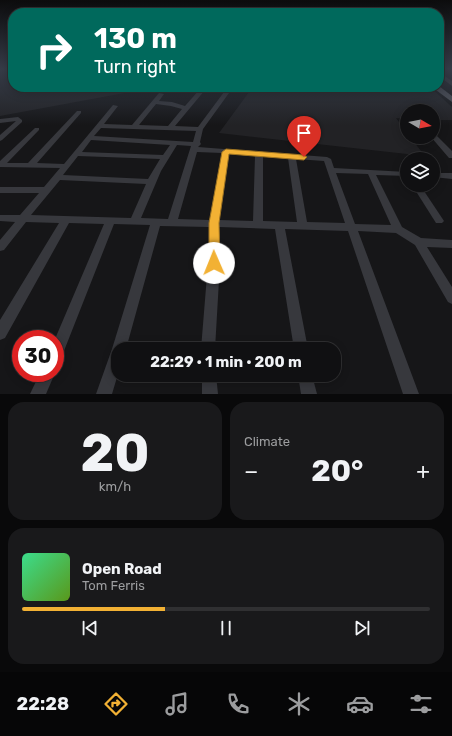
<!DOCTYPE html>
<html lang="en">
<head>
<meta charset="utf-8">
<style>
  :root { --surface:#101012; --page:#19191b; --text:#f1f3f6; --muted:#9c9d9f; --line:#303032; --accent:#f2b134 }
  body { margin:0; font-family:Rubik,sans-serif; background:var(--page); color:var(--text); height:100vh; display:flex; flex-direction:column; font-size:15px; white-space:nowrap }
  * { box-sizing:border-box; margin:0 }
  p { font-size:13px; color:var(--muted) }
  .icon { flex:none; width:22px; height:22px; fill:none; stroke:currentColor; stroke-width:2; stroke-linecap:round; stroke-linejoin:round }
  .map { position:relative; height:394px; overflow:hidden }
  .panel { display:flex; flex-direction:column; gap:8px; padding:8px; background:#09090a; flex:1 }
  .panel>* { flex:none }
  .banner { position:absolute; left:8px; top:8px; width:436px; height:84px; border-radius:16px; box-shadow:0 2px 10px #0003,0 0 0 1px var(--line); background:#00695c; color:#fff; overflow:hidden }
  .needle { width:26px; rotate:100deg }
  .controls { position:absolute; left:400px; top:104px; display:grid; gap:8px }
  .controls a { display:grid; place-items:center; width:40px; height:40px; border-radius:50%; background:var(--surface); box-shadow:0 2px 10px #0003,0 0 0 1px var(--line); font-size:20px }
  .speed { position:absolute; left:12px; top:330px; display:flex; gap:8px; font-size:20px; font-weight:700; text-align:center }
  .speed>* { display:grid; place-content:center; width:52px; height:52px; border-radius:50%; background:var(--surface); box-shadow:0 2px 10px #0003,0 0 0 1px var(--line); line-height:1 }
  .speed .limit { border:6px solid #d22; background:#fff; color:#111 }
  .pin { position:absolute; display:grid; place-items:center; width:34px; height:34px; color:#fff; margin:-41px -17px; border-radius:50% 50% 50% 0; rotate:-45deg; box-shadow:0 0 4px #0007 }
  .pin .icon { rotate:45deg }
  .me { position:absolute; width:44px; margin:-22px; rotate:359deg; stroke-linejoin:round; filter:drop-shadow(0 0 3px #0008) }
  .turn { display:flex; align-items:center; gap:14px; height:84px; padding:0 20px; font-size:18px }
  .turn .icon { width:52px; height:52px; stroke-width:2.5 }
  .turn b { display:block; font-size:28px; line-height:34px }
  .big { font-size:30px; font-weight:700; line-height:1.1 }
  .panel .tile { flex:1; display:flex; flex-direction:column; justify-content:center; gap:6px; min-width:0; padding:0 14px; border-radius:16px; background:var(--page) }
  .panel .dial { align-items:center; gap:0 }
  .dial b { font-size:52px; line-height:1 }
  .song { display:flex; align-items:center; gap:12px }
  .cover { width:48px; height:48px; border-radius:6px; background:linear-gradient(135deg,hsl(150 70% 55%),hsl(90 70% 35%)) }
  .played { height:4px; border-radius:2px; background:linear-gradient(90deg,var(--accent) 35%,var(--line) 35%) }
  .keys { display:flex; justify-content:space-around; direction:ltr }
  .heat { display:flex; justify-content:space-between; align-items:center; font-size:22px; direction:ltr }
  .panel .tiles { flex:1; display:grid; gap:8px; grid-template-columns:1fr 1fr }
  .tile:last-child { grid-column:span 2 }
  .trip { position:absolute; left:111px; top:342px; width:230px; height:40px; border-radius:16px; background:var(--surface); box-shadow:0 2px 10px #0003,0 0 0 1px var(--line); font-weight:700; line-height:40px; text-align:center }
  .tab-bar { display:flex; height:64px; justify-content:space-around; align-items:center; background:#060607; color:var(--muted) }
  .tab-bar .icon { width:28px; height:28px }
  .tab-bar .on { color:var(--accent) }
  .tab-bar b { font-size:18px; color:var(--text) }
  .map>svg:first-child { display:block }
</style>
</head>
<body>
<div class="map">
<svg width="452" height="394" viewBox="0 0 452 394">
  <rect width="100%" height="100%" fill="#161618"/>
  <g fill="#222225">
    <path d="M0,69H13V87H157L0,116Z"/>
    <path d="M241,87H430L452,107V120H433V111H407V119L396,118L407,133V137H410L425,156L219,133L252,88Z"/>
  </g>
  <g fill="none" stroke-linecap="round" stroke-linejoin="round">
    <g fill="#37383d" fill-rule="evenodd">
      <path d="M439,72L452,81V86L439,76Z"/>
      <path d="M200,89L205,90L175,126L198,127L224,92L229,93L203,129L200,142L201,144L198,147L327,157L331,159L334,168L407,172V176L376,175L402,227L421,238L452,240V248L427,247L452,287V304L448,302L415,245L396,233L358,231L419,394H403L348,231L285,229L308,349H294L275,229L219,227L220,263L215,349H201L208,263L209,227L160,226L126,349H118V374L112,394H96L112,349L150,225L114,224L60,361L55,363V339L104,224L69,223L5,338L0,340V320L59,223L26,222L4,250L0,251V240L15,222L0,221V215H20L39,193H0V187H44L60,168L0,167V161L35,128H39V130L7,163H28L77,111H81V113L37,163L64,164L113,105L118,106L104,124L132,125L159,93L164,94L159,101L172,102L185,106ZM156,104L171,106L182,109L168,126L139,125ZM101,128L196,131L193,142L94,136ZM91,140L170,145L163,155L82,152ZM177,145L191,146L168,219L141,218L161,171ZM197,152L222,153L210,220L178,219ZM229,154L255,156L253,221L219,220ZM78,156L160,159L148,179L63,175ZM263,156L288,158L297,222L263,221ZM296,159L324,161L345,223L307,222ZM336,173L368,174L391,225L355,224ZM60,180L146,184L131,218L31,215Z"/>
      <path d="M18,117L22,120V122L2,140L0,141V135L16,121L0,123V119Z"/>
      <path d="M433,133L435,134L452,151V158H449L431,137H433Z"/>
      <path d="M433,173H452V179L433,177Z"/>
      <path d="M412,185H420L444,221L442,223H436Z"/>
      <path d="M55,372V373L46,394H30L40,373Z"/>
      <path d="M202,375H216L218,394H202Z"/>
      <path d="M298,375H312L317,394H301Z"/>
    </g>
    <path fill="#53555c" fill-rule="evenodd" d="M439,86L452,96V102L432,87Z"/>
  </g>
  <linearGradient id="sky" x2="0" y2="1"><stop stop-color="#0c0c0d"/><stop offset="0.55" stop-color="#363c48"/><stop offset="1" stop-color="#363c48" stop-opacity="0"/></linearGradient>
  <rect width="452" height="125" fill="url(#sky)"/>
  <path fill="#f2b134" stroke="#9d7322" d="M226,149L304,155L307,157L304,160L229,154L219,223L220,263L218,266L214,268L210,266L209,263V223L222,152Z"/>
</svg>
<div class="controls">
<a><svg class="needle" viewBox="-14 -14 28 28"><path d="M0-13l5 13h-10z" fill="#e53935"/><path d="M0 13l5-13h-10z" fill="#9c9d9f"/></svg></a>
<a><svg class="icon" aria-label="layers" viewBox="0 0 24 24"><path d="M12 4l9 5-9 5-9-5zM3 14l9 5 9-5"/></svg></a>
</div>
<div class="speed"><div class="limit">30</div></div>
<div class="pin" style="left:304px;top:157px;background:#d93025"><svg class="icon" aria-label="arrive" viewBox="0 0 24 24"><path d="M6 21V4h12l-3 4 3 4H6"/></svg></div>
<svg class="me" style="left:214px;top:263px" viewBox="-20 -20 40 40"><circle r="19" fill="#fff"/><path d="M0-13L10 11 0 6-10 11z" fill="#f2b134"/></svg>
<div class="trip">22:29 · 1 min · 200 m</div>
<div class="banner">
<div class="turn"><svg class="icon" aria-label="right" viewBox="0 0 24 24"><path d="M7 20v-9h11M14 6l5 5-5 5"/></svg><div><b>130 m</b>Turn right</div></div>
</div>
</div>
<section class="panel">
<div class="tiles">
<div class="tile dial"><b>20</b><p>km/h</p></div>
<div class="tile"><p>Climate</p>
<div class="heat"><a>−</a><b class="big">20°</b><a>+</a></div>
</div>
<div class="tile">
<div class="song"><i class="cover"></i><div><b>Open Road</b><p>Tom Ferris</p></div></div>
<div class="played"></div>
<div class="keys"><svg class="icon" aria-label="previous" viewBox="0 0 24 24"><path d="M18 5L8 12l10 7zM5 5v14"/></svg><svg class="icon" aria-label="pause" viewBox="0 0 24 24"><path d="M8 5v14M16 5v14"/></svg><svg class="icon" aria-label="next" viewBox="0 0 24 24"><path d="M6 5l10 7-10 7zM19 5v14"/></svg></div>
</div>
</div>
</section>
<nav class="tab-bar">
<b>22:28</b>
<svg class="icon on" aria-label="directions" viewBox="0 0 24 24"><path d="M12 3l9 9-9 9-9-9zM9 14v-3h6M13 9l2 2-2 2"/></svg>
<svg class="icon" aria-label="music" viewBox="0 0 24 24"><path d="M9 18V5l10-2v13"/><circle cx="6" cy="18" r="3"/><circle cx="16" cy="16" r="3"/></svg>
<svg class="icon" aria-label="phone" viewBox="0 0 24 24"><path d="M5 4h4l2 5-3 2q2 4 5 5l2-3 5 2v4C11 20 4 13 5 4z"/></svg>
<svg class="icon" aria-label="climate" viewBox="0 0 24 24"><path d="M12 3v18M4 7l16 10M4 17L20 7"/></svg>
<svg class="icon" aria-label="car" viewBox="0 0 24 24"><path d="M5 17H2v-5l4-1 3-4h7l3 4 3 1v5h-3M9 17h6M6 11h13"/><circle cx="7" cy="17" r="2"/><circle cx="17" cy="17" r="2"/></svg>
<svg class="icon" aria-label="filters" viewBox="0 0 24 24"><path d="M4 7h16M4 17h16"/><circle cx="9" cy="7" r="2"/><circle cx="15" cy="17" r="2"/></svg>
</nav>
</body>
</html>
